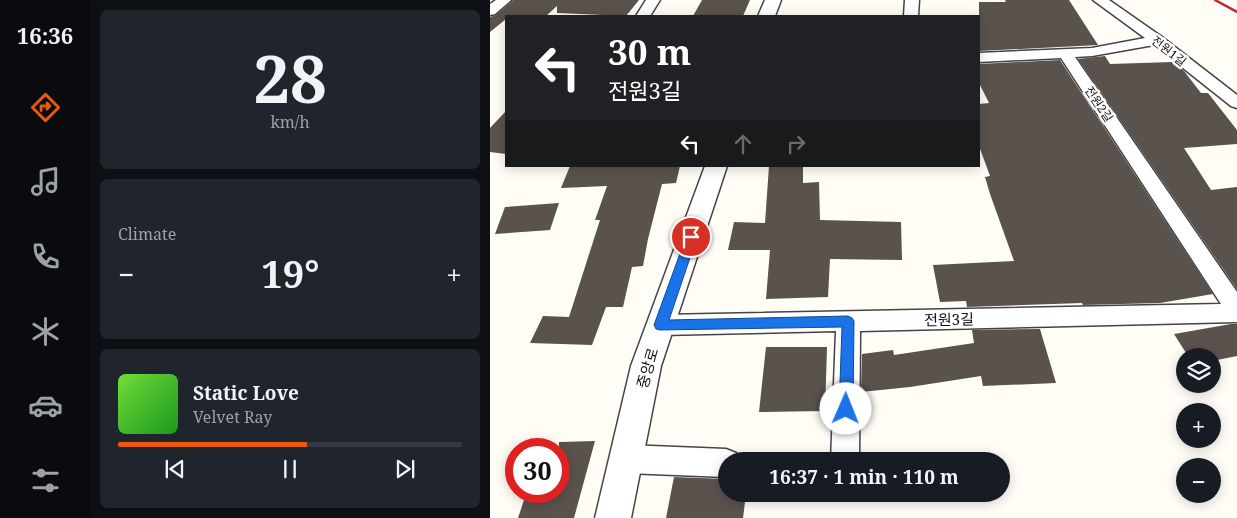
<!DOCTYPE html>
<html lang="en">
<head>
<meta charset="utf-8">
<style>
  :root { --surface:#171b24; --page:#20242c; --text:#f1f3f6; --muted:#9ea1a6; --line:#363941; --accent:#ea580c }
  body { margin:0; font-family:"Noto Serif","Noto Sans KR",serif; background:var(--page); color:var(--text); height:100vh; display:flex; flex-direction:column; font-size:19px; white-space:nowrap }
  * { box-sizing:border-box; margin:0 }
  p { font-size:16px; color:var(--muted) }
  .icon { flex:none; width:28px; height:28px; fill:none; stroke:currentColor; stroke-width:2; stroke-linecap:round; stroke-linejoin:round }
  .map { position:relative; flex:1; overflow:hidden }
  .sheet { display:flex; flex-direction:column; gap:10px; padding:10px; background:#0d0f14; width:400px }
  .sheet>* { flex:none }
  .top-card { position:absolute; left:15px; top:15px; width:475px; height:152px; border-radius:0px; box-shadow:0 2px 12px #0003; background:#202124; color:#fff; overflow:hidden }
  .tools { position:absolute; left:686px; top:348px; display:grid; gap:10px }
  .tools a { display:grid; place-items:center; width:45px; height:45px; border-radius:50%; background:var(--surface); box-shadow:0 2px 12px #0003; font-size:25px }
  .speed { position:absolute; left:15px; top:438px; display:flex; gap:10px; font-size:25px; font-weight:700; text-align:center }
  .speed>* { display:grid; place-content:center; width:65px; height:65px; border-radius:50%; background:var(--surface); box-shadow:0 2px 12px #0003; line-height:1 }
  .speed .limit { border:8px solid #d22; background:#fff; color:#111 }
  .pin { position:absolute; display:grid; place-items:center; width:42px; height:42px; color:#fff; margin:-21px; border:2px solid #fff; border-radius:50%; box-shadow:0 1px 5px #0007 }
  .me { position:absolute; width:55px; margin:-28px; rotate:1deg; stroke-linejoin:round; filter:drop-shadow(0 0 4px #0008) }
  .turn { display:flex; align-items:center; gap:18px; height:105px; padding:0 20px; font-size:22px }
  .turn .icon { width:65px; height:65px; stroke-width:2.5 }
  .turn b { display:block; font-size:35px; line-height:42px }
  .lanes { display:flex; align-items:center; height:48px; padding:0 20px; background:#0003; justify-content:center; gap:25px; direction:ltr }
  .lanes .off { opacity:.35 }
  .big { font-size:38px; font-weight:700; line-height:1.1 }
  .sheet .card { flex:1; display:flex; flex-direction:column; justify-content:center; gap:8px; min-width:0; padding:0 18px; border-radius:8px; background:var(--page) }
  .sheet .dial { align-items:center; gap:0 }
  .dial b { font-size:65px; line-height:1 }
  .song { display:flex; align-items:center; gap:15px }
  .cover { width:60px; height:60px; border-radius:8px; background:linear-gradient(135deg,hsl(100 70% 55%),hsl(120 70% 35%)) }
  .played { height:5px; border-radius:2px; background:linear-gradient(90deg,var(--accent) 55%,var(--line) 55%) }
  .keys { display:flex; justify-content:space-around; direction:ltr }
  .heat { display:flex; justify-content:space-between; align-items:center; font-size:28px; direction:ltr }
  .trip { position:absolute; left:228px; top:452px; width:292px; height:50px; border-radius:25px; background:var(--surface); box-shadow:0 2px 12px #0003; font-weight:700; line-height:50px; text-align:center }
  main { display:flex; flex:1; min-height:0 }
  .tab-bar { display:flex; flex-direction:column; width:90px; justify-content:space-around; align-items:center; background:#090b0e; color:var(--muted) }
  .tab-bar .icon { width:35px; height:35px }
  .tab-bar .active { color:var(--accent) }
  .tab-bar b { font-size:22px; color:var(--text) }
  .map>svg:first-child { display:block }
</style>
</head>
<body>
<main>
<nav class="tab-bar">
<b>16:36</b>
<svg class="icon active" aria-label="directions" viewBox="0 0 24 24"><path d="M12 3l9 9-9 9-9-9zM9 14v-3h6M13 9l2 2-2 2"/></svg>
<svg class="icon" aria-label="music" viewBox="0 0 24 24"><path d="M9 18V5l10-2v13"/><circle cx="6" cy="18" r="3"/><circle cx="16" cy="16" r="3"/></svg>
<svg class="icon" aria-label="phone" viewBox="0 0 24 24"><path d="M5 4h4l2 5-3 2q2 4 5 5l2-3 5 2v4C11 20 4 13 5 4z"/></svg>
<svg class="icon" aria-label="climate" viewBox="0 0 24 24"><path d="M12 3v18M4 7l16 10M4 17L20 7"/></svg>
<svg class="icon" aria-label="car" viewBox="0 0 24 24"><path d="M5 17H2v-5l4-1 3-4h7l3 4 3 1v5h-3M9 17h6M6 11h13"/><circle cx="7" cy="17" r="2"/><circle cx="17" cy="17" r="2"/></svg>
<svg class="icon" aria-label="filters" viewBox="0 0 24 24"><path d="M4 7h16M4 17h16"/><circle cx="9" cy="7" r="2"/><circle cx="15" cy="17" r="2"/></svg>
</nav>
<section class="sheet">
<div class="card dial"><b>28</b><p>km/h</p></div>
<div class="card"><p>Climate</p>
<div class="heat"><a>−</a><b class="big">19°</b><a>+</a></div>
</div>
<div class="card">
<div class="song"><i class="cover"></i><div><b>Static Love</b><p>Velvet Ray</p></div></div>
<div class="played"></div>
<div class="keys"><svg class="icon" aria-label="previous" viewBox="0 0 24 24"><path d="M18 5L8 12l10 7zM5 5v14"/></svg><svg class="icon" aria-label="pause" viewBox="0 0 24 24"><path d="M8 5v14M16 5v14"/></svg><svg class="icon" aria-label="next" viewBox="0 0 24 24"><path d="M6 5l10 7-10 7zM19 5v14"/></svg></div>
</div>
</section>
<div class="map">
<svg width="747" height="518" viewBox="0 0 747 518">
  <rect width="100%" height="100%" fill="#fffdf5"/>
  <g fill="#5a524d">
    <path d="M23,0H149L136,16L67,13V6L56,16H16V19L0,32V17L6,15Z"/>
    <path d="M212,0H260L253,16H203Z"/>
    <path d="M515,0H579L608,45L489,51V2H516Z"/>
    <path d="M615,56L620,64L682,62L694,71L711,93H718L747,130V144L694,148L721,190L747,187V289L588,59Z"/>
    <path d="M570,60L723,294L670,303L593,305L592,303L477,307L476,301L450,302L443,265L524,261L500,194L495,177L500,176L489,146V104L499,103L489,83V64Z"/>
    <path d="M16,111V154L0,152V128Z"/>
    <path d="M80,166H190L186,183L172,184L158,239L153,266L142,267L133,307H116L102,345L40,343L53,316L79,317L110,220H105L117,186L71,188Z"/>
    <path d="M279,166H313V183L329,182L330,220L411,222L412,260L340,259L338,297L276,299L280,250H238L244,222L275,223Z"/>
    <path d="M69,203L60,230L5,234L15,207Z"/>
    <path d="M741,324H747V356L722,361V356H698L684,334Z"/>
    <path d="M550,329L566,383L493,386L491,376L420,387L371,392L372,354L403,350L404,355L484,343L482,330Z"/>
    <path d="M276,347H337L335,411L269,412Z"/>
    <path d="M105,441L84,518H28L37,491H69V442Z"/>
    <path d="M184,477L236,479V494H256L253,518H176Z"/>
  </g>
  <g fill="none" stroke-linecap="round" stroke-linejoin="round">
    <defs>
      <g id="minor">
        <path d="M6,0H21L5,14L0,15V4Z"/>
        <path d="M156,0H170L160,16H146Z"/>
        <path d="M415,0H429L428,16H414Z"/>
        <path d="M603,0H619L672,37L747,95V108L741,106L664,45L602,56L585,57L747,292V322L370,331L369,461H341L346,331L171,335L163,332L159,325L163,318L171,315L731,304L571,58L489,62V53L602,48L655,38Z"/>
        <path d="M136,445L236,449L246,453L249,461H236V477L136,473L126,469L122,459L126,449Z"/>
      </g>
      <g id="tertiary">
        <path d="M275,0H291L285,16H268Z"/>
        <path d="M215,166H237L171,366L141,518H105L141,366Z"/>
      </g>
    </defs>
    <use href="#minor" stroke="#444" stroke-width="3"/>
    <use href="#tertiary" stroke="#444" stroke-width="3"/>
    <use href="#minor" fill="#fff" fill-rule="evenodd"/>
    <use href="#tertiary" fill="#fff" fill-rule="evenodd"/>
    <path stroke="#c4262e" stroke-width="2.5" d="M725,0L747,12"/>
  </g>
  <path fill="#1a73e8" stroke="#114b97" d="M201,233L207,237L179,320L358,316L362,318L364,321L363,409L361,413L356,415L351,413L349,409L352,327L170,330L166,329L164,325L196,237Z"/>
  <g text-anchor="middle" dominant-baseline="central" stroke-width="5" stroke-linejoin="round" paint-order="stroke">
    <g font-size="12" fill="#111" stroke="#fff">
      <text transform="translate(679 51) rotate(38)">전원1길</text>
      <text transform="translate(609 104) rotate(56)">전원2길</text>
    </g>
    <g font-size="15" fill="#111" stroke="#fff">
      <text transform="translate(459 319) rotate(-1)">전원3길</text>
      <text transform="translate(157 368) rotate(-74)">중앙로</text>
    </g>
  </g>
</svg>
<div class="tools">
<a><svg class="icon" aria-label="layers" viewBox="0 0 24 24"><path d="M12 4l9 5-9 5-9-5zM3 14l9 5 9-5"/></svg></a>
<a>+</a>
<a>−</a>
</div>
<div class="speed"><div class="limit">30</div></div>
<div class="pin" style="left:201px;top:237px;background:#d93025"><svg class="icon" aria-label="arrive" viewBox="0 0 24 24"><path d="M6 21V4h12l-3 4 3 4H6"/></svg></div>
<svg class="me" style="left:356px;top:409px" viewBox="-20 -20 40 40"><circle r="19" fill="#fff"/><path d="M0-13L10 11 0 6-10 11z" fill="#1a73e8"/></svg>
<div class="trip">16:37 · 1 min · 110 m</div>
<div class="top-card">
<div class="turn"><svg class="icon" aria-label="left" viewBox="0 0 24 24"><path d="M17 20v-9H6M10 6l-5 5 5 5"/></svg><div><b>30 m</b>전원3길</div></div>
<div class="lanes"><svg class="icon" aria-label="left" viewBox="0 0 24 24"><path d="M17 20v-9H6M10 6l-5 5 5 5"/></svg><svg class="icon off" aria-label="ahead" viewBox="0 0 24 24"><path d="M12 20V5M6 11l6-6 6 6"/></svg><svg class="icon off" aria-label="right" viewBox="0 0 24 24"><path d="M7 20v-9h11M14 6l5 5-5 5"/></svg></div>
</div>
</div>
</main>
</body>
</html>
